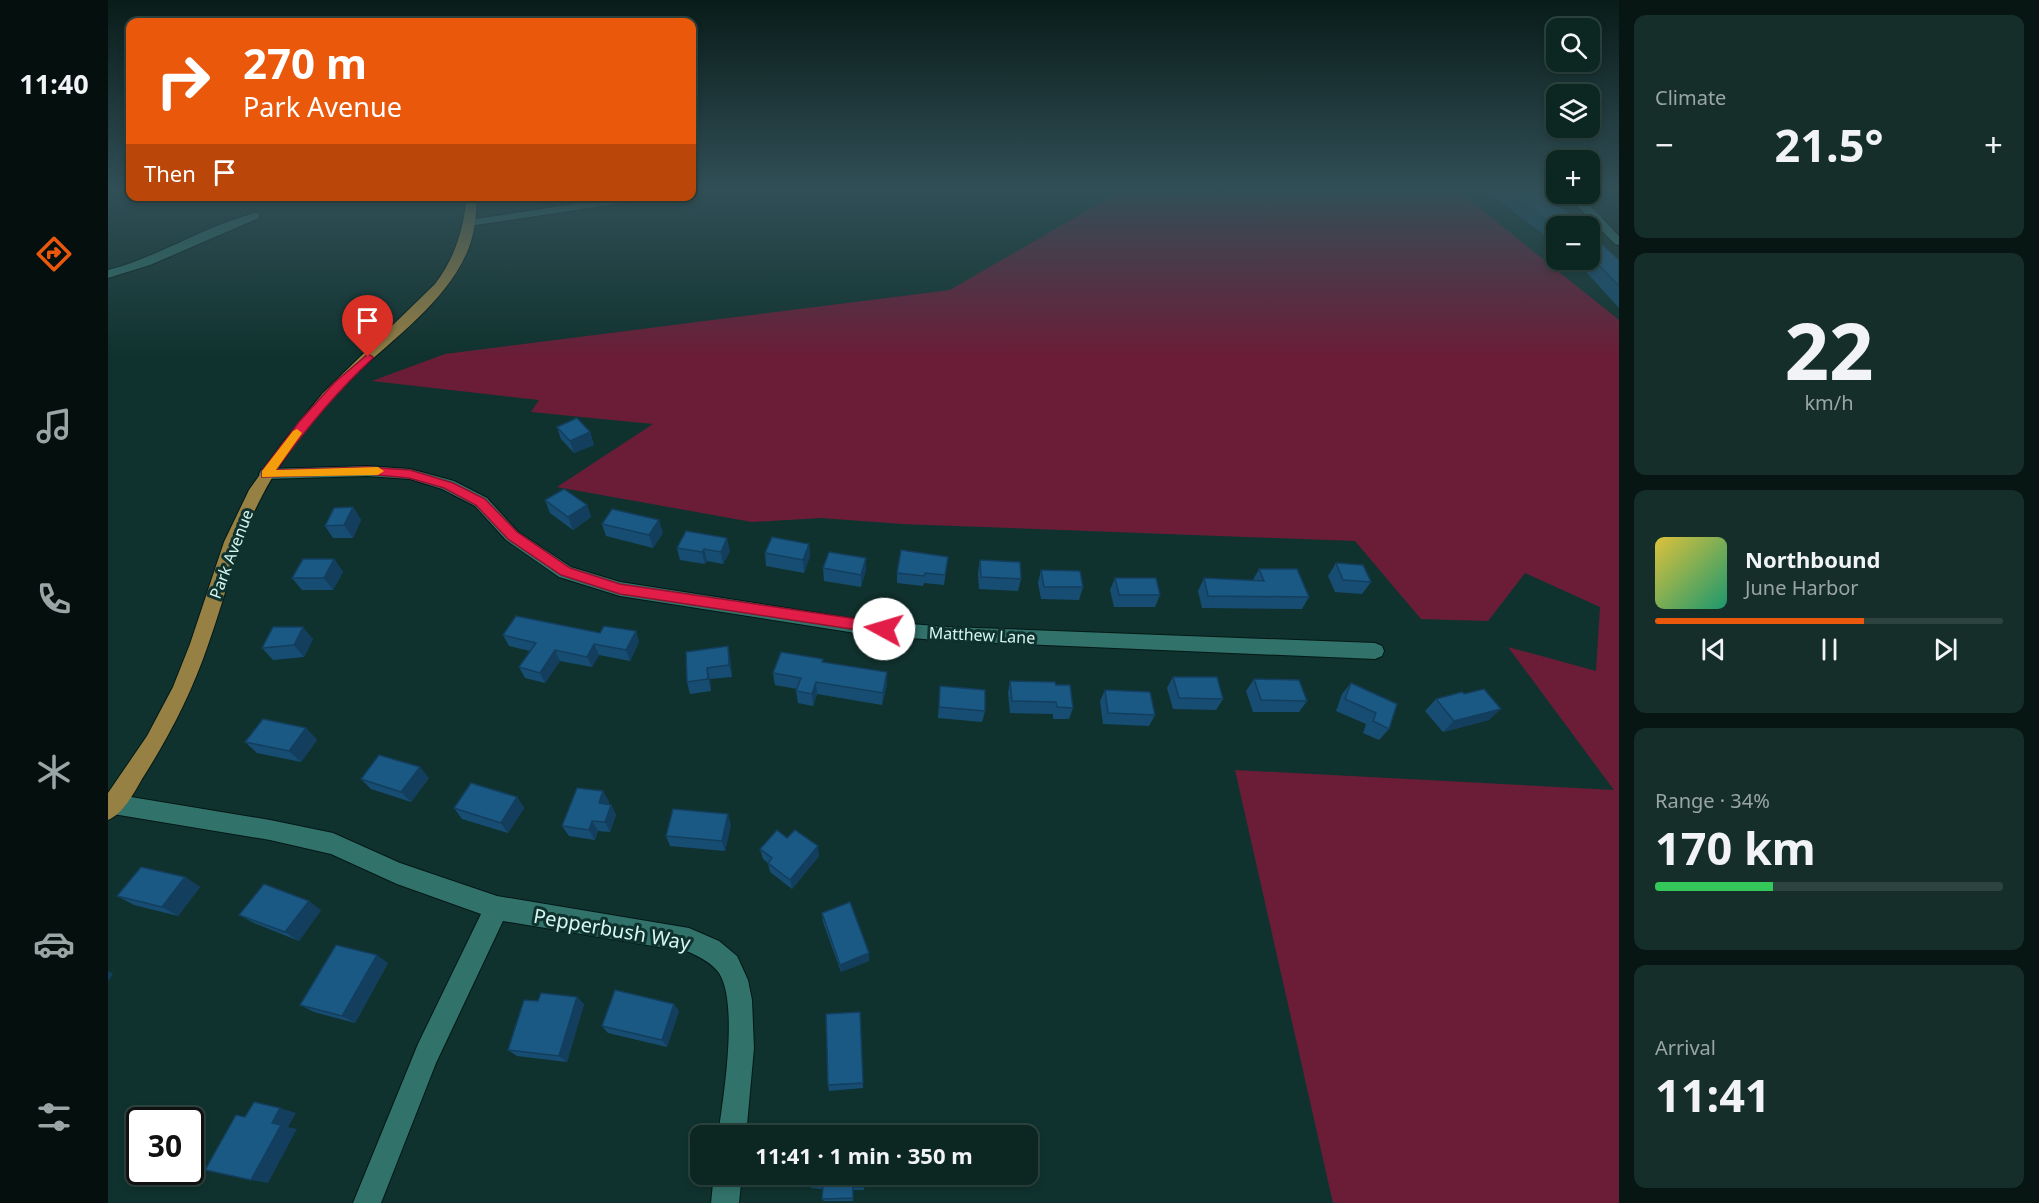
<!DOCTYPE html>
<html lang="en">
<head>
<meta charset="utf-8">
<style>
  :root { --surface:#0c2622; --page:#152e2a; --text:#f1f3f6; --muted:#9aa5a5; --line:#2c4340; --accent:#ea580c }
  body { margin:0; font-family:"Noto Sans",sans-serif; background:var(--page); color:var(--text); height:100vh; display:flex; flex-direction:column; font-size:22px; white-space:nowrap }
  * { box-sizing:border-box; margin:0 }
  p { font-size:20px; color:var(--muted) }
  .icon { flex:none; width:33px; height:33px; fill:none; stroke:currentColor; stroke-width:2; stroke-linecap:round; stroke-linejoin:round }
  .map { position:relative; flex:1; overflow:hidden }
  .drawer { display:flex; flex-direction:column; gap:15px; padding:15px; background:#071513; width:420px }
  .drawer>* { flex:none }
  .top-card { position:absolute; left:18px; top:18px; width:570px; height:183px; border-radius:12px; box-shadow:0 3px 9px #0003,0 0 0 2px var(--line); background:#ea580c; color:#fff; overflow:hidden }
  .fabs { position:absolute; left:1438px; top:18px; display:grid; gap:12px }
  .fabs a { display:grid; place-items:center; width:54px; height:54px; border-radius:12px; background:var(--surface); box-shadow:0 3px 9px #0003,0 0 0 2px var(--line); font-size:30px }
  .speed { position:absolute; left:18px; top:1107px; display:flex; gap:12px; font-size:30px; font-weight:700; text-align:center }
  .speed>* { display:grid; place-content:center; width:78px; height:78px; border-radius:50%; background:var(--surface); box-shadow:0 3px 9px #0003,0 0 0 2px var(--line); line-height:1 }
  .speed .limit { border:3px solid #111; border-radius:9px; background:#fff; color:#111 }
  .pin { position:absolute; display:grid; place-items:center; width:51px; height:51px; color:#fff; margin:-62px -26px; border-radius:50% 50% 50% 0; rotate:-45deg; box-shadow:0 0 6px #0007 }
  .pin .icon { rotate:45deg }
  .me { position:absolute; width:66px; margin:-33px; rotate:276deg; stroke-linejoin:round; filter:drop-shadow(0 0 4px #0008) }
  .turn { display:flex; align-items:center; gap:21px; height:126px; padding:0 18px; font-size:27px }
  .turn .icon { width:78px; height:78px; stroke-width:2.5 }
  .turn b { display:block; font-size:42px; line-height:51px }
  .then { display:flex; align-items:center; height:57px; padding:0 18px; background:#0003; gap:12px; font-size:22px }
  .big { font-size:45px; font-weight:700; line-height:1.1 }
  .drawer .tile { flex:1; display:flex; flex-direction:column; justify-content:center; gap:9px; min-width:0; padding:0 21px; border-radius:12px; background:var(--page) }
  .drawer .dial { align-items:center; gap:0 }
  .dial b { font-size:78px; line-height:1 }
  .song { display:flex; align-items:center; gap:18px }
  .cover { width:72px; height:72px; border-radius:9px; background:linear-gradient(135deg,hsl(50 70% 55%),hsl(160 70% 35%)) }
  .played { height:6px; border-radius:3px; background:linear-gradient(90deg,var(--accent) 60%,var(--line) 60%) }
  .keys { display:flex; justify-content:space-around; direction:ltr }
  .heat { display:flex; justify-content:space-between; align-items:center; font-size:33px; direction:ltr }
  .charge { height:9px; border-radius:4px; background:linear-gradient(90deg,#34c759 34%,var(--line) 0) }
  .trip { position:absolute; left:582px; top:1125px; width:348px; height:60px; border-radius:12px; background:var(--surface); box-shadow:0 3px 9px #0003,0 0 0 2px var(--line); font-weight:700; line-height:60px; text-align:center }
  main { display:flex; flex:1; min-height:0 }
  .tab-bar { display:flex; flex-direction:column; width:108px; justify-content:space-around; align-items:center; background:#050f0e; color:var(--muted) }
  .tab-bar .icon { width:42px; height:42px }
  .tab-bar .selected { color:var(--accent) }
  .tab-bar b { font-size:27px; color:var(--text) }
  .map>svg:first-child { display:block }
</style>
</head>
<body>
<main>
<nav class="tab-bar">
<b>11:40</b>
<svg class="icon selected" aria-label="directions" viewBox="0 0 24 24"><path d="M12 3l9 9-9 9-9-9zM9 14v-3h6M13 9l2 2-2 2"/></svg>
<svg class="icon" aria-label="music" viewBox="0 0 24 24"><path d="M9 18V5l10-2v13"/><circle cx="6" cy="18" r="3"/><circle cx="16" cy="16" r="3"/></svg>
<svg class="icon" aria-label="phone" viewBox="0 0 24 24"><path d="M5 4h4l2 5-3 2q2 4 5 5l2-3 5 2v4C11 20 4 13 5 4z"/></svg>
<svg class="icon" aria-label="climate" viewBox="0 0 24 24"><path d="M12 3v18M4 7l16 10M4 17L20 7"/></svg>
<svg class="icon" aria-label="car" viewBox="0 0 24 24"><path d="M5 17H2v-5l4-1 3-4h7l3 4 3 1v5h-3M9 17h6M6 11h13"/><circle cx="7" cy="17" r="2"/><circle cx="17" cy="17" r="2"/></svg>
<svg class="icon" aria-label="filters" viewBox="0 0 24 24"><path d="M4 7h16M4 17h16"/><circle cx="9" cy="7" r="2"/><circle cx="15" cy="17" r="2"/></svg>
</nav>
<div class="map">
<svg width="1511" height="1203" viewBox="0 0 1511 1203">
  <rect width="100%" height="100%" fill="#10322e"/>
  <path fill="#6b1d37" d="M1016,189H1040L1053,197L1138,189H1334L1359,198L1511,320V1203H1225L1127,770L1506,790L1400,647L1488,671L1492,607L1417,573L1380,621L1313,619L1247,541L794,524L713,518L644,522L449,487L545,424L423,412L431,400L264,381L337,354L842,290Z"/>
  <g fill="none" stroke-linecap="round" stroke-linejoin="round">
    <defs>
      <g id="minor">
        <path d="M584,189H593L584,193Z"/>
        <path d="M1453,194C1476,192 1495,220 1511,236V245L1507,244L1468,205Z"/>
        <path d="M517,196H547L542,199L361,226L355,223L361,220Z"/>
        <path d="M147,213L151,214V218L42,265L0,278V270C51,257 96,226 147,213Z"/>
        <path d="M259,466L302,469L346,481L379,498L410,532L463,567L512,582L754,620L840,627L1267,643L1274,646L1276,651L1274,656L1267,659L840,641L754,634L512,596L451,577L398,540L367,506L334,489L302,479L259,476L159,479L153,478L151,474L153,470L159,469Z"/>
        <path d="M5,794L162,820L225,833L292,863L389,896L581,928L611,941L629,956L640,980L644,1000L646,1048L638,1136H610C615,1099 631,1004 611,973C604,963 592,957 581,952L395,921L328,1063L273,1203H245L310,1044L373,914L289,884L223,854L162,840L5,814L0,812V796Z"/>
        <path d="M606,1174H634L631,1203H603Z"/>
      </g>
      <path id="major" d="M359,196H369C368,214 367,233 360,250C338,302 288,336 248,374C213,409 177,452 154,496C129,543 118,595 100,645C84,692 61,737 34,779C26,793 15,814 0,820V793L39,736L65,687L82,644L116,542L141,490L172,446L215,393L327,284C348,256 355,230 359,196Z"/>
    </defs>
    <use href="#minor" stroke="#041816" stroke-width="2"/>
    <use href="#major" stroke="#041816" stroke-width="2"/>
    <use href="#minor" fill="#31726a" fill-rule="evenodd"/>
    <use href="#major" fill="#968044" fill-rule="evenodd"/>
  </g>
  <g fill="#174d72">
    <path d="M1385,189H1425L1449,226V249L1434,233L1382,194Z"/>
    <path d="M1482,233L1511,260V308L1471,264H1463L1459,260H1482Z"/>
    <path d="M449,427L482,432L486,445L466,453L453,439Z"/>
    <path d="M437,500L479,505L483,517L465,530L442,513Z"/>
    <path d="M245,507L253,520L245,538H225L217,526Z"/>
    <path d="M494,524L555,533L545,548L498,536Z"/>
    <path d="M701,544L702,556L696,573L658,566L657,553Z"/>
    <path d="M569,548L622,551L615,564L599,561L597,564L572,560Z"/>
    <path d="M840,557L836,585L816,583L815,586L789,583V573Z"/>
    <path d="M758,558V570L753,587L716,581L715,568Z"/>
    <path d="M226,559L235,572L225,590H194L184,578Z"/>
    <path d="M872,560L913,579L910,591L871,589L870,573Z"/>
    <path d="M1228,563L1263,582L1254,594L1227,592L1220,576Z"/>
    <path d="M1151,569L1201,597L1194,609L1094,608L1090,591L1096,578L1145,580Z"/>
    <path d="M933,570L975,587L971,600L933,599L930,583Z"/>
    <path d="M1007,578L1052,595L1047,607H1006L1002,590Z"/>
    <path d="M528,631L531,642L522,661L491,655L484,667L452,661L437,683L417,678L411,667L422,651L401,646L395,635L492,633Z"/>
    <path d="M205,639L196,657L165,660L154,648Z"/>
    <path d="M620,646L622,658L624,677L602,679L603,691L582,694L579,682Z"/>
    <path d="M715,659V662L779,684L774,705L709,694L705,706L690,703L688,691L689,689L667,685L665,673Z"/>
    <path d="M1065,677L1115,699L1108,710L1065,709L1059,688Z"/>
    <path d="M1146,679L1199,701L1191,712H1145L1138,691Z"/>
    <path d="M902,681L948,685L965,708L961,719H945V714L902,713L900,693Z"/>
    <path d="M1243,683L1281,729L1271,740L1255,733L1258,724L1228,711L1234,694Z"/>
    <path d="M832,686L877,711L874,722L830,718Z"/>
    <path d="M997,690L1047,715L1041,726L995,724L992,701Z"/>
    <path d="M1328,699L1381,720L1335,732L1317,711Z"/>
    <path d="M198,728L209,740L193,762L149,753L137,742Z"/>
    <path d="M321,778L303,802L263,789L253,779Z"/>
    <path d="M495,791L501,802L500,805H503L508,815L502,832L490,831L487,840L461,836L454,826Z"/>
    <path d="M409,797L416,808L400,833L354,819L346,808Z"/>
    <path d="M623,825L617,851L562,846L558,836Z"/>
    <path d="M679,838L711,856L684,889L662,872L660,863L655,859L652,849Z"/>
    <path d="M77,877L92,887L70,916L26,905L9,896Z"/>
    <path d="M213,910L191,941L146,923L131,915Z"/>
    <path d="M714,913L761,961L733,972L715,922Z"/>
    <path d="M280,963L247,1023L206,1012L192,1005Z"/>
    <path d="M476,1004L459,1062L409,1056L400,1050Z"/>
    <path d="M571,1011L559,1047L500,1033L494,1026Z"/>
    <path d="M752,1012L755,1088L721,1091L720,1085Z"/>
    <path d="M756,1174V1190H745V1201H716L714,1199L715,1189L703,1188L701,1185Z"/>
  </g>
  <g fill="#133e5d">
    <path d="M403,196H421V202L406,204Z"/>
    <path d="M482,432L486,445L466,453L462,441Z"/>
    <path d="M479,505L483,517L465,530L460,517Z"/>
    <path d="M245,507L253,520L245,538L236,525Z"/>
    <path d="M551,520L555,533L545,548L541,535Z"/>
    <path d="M619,538L622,551L615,564L613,552Z"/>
    <path d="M701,544L702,556L696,573L695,560Z"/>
    <path d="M596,549L599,561L597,564L594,552Z"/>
    <path d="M758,558V570L753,587V575Z"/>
    <path d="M226,559L235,572L225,590L216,578Z"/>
    <path d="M195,627L205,639L196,657L186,645Z"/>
    <path d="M528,631L531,642L522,661L518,650Z"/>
    <path d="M486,644L491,655L484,667L479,657Z"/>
    <path d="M620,646L622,658L624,677L621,665Z"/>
    <path d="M447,650L452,661L437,683L432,673Z"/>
    <path d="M599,668L602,679L603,691L600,679Z"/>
    <path d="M779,672V684L774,705L775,693Z"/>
    <path d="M708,682L709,694L705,706L704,694Z"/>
    <path d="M1393,709L1381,720L1335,732L1346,721Z"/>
    <path d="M198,728L209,740L193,762L181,751Z"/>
    <path d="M312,767L321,778L303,802L293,792Z"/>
    <path d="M495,791L501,802L496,814L491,803Z"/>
    <path d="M409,797L416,808L400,833L393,823Z"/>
    <path d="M503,805L508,815L502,832L497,822Z"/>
    <path d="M620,814L623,825L617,851L614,841Z"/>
    <path d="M484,821L490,831L487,840L481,830Z"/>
    <path d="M710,846L711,856L684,889L682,880Z"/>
    <path d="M77,877L92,887L70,916L54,907Z"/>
    <path d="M201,901L213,910L191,941L177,932Z"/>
    <path d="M761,953V961L733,972L732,965Z"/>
    <path d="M269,955L280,963L247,1023L234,1016Z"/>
    <path d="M0,971L5,974L0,981Z"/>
    <path d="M469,997L476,1004L459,1062L451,1056Z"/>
    <path d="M566,1004L571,1011L559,1047L554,1040Z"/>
    <path d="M172,1108L188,1113L180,1127L189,1129L160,1183L143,1180L164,1123Z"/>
  </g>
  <g fill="#1b5985" stroke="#133e5d" stroke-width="1.5">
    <path d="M1396,189H1425L1457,210L1475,226H1449V229L1442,222Z"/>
    <path d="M1482,233L1511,260V286L1482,256Z"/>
    <path d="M469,418L482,432L462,441L449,427Z"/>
    <path d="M456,489L479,505L460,517L437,500Z"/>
    <path d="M245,507L236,525L217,526L226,508Z"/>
    <path d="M504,509L551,520L541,535L494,524Z"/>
    <path d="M578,531L619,538L613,552L596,549L594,552L569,548Z"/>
    <path d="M664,537L701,544L695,560L657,553Z"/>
    <path d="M793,550L840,557L837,575L817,573L816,576L789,573Z"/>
    <path d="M721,552L758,558L753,575L715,568Z"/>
    <path d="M195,559H226L216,578H184Z"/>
    <path d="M872,560L912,562L913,579L873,577Z"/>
    <path d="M1228,563L1255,565L1263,582L1235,580Z"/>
    <path d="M1151,569H1189L1201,597L1100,596L1096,578L1156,581Z"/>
    <path d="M933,570L972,571L975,587H936Z"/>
    <path d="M1007,578H1048L1052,595H1011Z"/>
    <path d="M408,616L492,633L496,626L528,631L518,650L486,644L479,657L447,650L432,673L411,667L428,643L395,635Z"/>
    <path d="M165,627H195L186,645L154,648Z"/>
    <path d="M620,646L621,665L599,668L600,679L579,682L578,652Z"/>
    <path d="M673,652L715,659L714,662L779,672L775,693L708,682L704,694L688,691L693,678L665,673Z"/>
    <path d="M1065,677H1109L1115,699L1071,698Z"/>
    <path d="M1146,679L1191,680L1199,701L1153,700Z"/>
    <path d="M902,681L947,682L948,685H962L965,708L949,707L948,702L904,701Z"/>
    <path d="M1243,683L1289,704L1281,729L1265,721L1268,713L1237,699Z"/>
    <path d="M832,686L877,690V711L831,707Z"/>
    <path d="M1376,689L1393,709L1346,721L1328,699L1354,692L1356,694Z"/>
    <path d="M997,690L1042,692L1047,715L1000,713Z"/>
    <path d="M155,719L198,728L181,751L137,742Z"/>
    <path d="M271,755L312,767L293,792L253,779Z"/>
    <path d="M363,783L409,797L393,823L346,808Z"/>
    <path d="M469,788L495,791L491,803L503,805L497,822L484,821L481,830L454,826Z"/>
    <path d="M565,809L620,814L614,841L558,836Z"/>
    <path d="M669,830L679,838L687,830L710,846L682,880L660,863L664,858L652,849Z"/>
    <path d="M33,867L77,877L54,907L9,896Z"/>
    <path d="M156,884L201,901L177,932L131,915Z"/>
    <path d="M742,902L761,953L732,965L714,913Z"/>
    <path d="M228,945L269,955L234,1016L192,1005Z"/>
    <path d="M507,990L566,1004L554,1040L494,1026Z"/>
    <path d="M433,993L469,997L451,1056L400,1050L416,1000L430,1001Z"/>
    <path d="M752,1012L755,1083L720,1085L718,1014Z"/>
    <path d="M146,1102L172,1108L164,1123L173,1125L143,1180L97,1170L128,1115L137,1117Z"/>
    <rect x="703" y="1135" width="53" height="1"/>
    <path d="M702,1174H756V1187H745V1198L714,1199L715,1186L701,1185Z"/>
  </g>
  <linearGradient id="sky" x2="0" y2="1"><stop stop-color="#091c19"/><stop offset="0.53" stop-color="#314f57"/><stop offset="1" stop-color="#314f57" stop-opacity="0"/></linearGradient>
  <rect width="1511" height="357" fill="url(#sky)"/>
  <path fill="#e11d48" stroke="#92132f" stroke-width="1.5" d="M260,354L265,357L264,359C227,393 197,430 168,470L259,467L302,470L345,483L377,499L409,532L462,568L512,584L776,623L781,625L783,629L781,633L776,634L512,594L453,575L400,539L368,505L336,488L301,478L259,474L154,477V471L191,422L226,383Z"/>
  <path fill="#f59e0b" d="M189,429L194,433L168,470L270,467L276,471L270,475L154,477V471L185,431Z"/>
  <g text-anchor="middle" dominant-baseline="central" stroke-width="6" stroke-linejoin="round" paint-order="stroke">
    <g font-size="16" fill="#d6f6f1" stroke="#10322e">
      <text transform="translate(123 554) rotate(-69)">Park Avenue</text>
      <text transform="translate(874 635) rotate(3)">Matthew Lane</text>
    </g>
    <g font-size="20" fill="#d6f6f1" stroke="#10322e">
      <text transform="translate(504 929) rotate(10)">Pepperbush Way</text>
    </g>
  </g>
</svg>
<div class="fabs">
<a><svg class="icon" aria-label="search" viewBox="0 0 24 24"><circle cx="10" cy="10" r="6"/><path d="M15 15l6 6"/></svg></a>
<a><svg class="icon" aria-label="layers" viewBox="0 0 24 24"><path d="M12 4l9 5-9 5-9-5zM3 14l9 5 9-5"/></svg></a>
<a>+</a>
<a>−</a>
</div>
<div class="speed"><div class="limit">30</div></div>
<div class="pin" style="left:260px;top:357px;background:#d93025"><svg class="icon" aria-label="arrive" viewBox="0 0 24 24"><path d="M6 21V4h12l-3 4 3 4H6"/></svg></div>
<svg class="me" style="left:776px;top:629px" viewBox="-20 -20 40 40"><circle r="19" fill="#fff"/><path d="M0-13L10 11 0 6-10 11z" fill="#e11d48"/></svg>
<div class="trip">11:41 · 1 min · 350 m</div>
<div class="top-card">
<div class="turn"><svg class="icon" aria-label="right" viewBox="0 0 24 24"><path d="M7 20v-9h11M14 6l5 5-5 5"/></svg><div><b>270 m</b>Park Avenue</div></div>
<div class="then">Then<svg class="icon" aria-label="arrive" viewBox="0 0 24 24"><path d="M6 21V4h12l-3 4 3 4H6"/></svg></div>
</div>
</div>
<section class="drawer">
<div class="tile"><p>Climate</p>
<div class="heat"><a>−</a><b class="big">21.5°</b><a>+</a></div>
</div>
<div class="tile dial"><b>22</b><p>km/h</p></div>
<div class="tile">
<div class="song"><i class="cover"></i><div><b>Northbound</b><p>June Harbor</p></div></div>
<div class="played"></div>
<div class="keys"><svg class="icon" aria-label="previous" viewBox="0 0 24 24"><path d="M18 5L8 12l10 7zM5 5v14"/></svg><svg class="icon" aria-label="pause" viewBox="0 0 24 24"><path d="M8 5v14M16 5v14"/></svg><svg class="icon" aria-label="next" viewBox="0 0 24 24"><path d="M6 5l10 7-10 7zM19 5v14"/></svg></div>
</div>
<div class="tile"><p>Range · 34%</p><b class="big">170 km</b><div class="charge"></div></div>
<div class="tile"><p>Arrival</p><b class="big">11:41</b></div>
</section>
</main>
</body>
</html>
